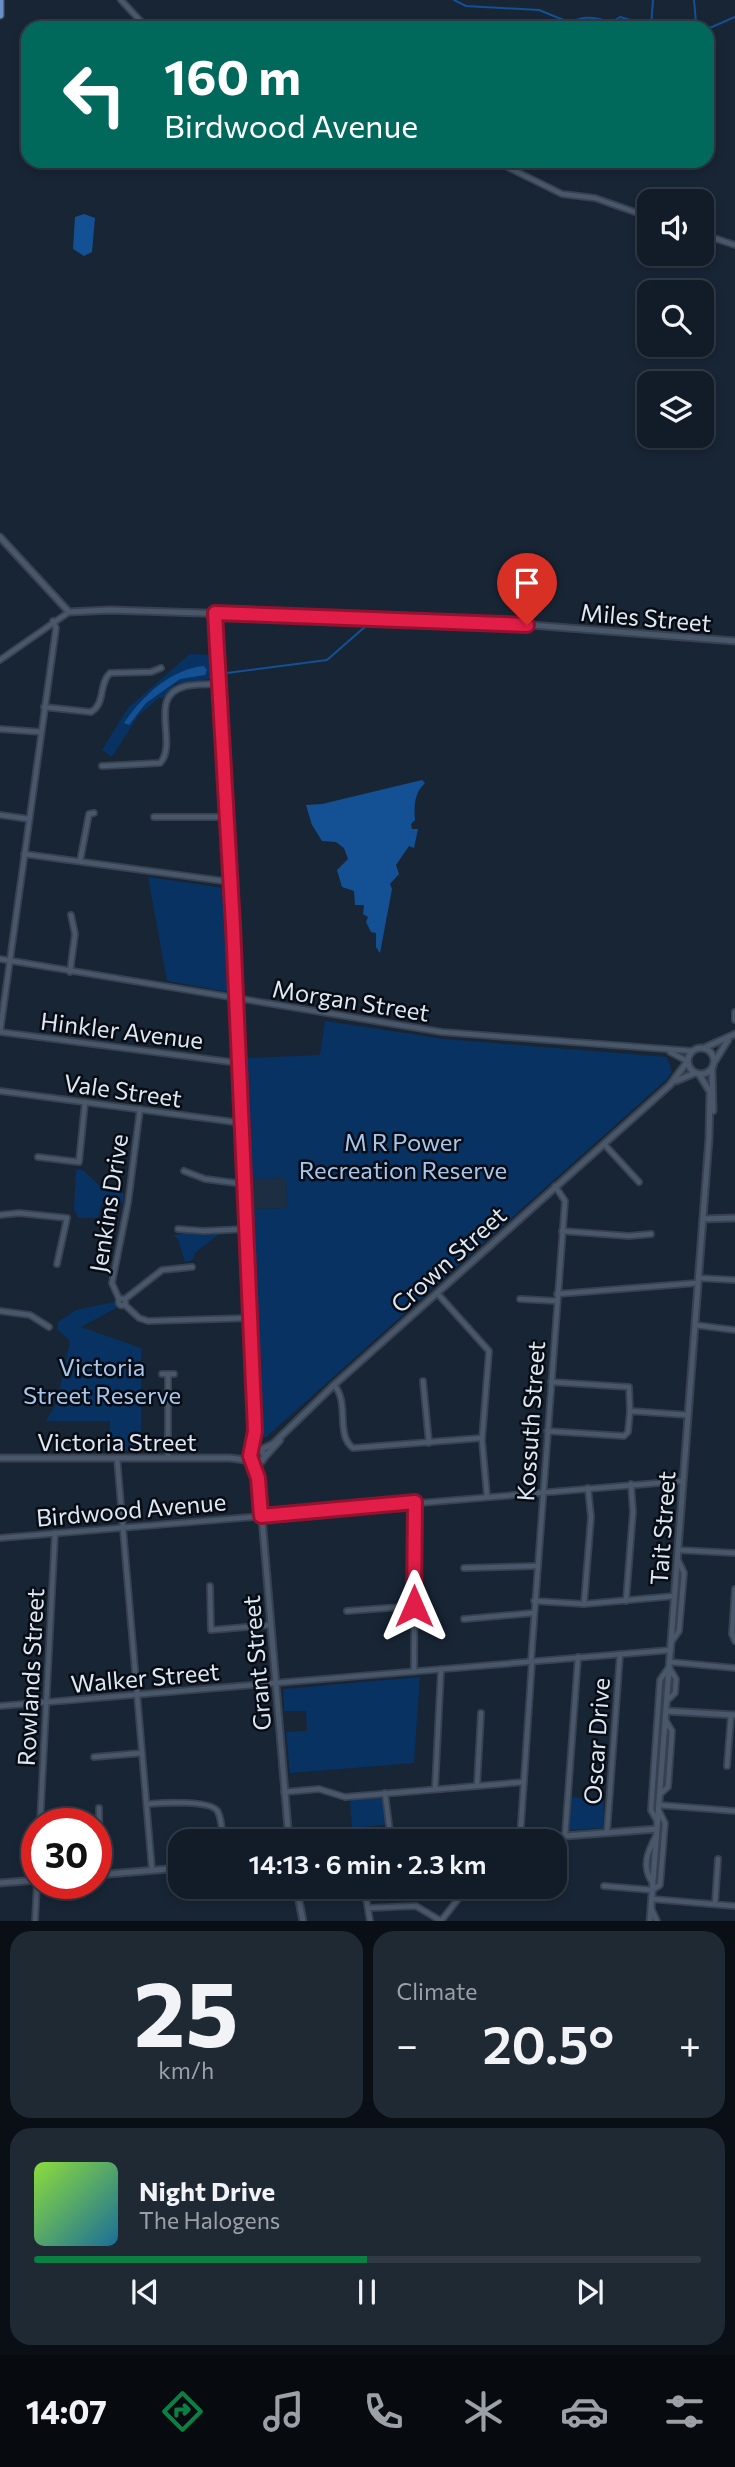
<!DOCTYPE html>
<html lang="en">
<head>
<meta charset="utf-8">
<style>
  :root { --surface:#121c28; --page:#1f2934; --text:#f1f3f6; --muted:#9ca1a8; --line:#313a45; --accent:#0b8043 }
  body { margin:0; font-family:Commissioner,sans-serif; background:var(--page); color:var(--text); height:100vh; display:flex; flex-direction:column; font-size:26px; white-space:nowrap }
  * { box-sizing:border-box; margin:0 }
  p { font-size:23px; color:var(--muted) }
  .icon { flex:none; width:38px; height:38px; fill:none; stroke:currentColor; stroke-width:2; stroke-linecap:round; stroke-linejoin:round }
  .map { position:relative; height:1921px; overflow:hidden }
  .side { display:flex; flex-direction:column; gap:10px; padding:10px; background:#0a0f16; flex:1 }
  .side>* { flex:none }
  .banner { position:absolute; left:21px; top:21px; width:693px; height:147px; border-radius:21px; box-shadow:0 4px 10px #0003,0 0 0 2px var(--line); background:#00695c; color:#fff; overflow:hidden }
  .buttons { position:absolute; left:637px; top:189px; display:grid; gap:14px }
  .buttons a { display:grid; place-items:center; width:77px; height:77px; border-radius:14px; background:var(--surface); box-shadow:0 4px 10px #0003,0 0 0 2px var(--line); font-size:35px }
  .speed { position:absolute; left:21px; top:1808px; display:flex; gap:14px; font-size:35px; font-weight:700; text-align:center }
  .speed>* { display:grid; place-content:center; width:91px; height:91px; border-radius:50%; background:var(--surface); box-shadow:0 4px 10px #0003,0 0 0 2px var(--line); line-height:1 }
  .speed .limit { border:10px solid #d22; background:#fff; color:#111 }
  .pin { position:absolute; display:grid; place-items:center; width:60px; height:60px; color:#fff; margin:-72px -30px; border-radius:50% 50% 50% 0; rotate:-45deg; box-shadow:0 0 7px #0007 }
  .pin .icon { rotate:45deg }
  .me { position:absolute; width:77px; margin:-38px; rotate:0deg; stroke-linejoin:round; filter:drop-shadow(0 0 5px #0008) }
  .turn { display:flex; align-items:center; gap:24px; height:147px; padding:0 28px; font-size:32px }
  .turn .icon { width:91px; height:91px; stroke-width:2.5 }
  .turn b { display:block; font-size:49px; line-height:60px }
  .big { font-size:52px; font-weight:600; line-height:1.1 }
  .side .tile { flex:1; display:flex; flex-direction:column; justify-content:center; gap:10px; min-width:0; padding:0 24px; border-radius:21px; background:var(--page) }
  .side .dial { align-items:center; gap:0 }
  .dial b { font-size:91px; line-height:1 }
  .song { display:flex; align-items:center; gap:21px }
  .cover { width:84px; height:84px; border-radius:10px; background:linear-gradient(135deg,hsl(90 70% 55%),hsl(200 70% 35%)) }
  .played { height:7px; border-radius:4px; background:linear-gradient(90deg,var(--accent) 50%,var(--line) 50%) }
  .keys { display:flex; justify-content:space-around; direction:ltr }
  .heat { display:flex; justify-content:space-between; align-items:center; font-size:38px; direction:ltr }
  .side .tiles { flex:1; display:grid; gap:10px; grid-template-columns:1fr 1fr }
  .tile:last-child { grid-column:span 2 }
  .trip { position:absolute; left:168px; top:1829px; width:399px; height:70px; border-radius:21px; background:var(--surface); box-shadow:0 4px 10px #0003,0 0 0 2px var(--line); font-weight:600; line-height:70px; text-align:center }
  .menu { display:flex; height:112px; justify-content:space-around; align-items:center; background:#070b10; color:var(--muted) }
  .menu .icon { width:49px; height:49px }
  .menu .current { color:var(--accent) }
  .menu b { font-size:32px; color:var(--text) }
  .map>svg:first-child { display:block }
</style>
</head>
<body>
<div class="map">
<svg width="735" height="1921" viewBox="0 0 735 1921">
  <rect width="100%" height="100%" fill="#182535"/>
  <path fill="#1d2e43" d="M286,1178L287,1208L252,1209L251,1179Z"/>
  <g fill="#073262">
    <path d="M190,654L211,655L210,679L175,684L162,699L160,697L138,716L112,757L102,750L128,708Z"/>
    <path d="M148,877L224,888L229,992L167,981Z"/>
    <path d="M325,1021L444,1039L667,1057L672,1072L667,1079L265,1438L261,1436L252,1209L287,1208L286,1178L251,1179L245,1058L320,1055Z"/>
    <path d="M76,1170H83L105,1191L124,1193L123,1204L103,1198L98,1218H78L74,1209Z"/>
    <path d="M187,1233H218V1235L196,1252L192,1260L185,1262L178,1239L173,1235Z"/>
    <path d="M114,1302L118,1307L81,1327L141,1348V1451H109L110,1421H46L57,1402L70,1341L57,1329L58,1322L76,1310Z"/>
    <path d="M420,1677L414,1763L290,1773L286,1732L307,1731L306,1711H284L283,1689Z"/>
    <path d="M378,1796L383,1801L386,1825L352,1828L350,1799Z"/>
    <path d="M570,1797L604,1800L603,1828L570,1830Z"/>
  </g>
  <g fill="#145094">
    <path d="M84,214L95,218L92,252L84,256L73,249L75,217Z"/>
    <path d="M204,666L207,670L205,675L180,679L146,703L129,725L124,723C142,696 171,669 204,666Z"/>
    <path d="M422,780L425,783C414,793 414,806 415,820L411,824L412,829H418L414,848L409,846L396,865L399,874L390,884L392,889L380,953L376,947V933L371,932L366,922L368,917L363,914L364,905H355L354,891L342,887L337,870L348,859L344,848L336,842L322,841L312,825L306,805L322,804Z"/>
  </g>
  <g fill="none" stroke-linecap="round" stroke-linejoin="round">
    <g stroke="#145094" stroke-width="2">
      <path d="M454,0L466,6L539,10L571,23C581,15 599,17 610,23L620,17L651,26L653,0"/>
      <path d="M694,0L696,22L700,27H712L735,17"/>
      <path d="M227,673L327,660L367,625H415"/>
    </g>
    <defs>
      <g id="minor">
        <path d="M121,0L147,28"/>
        <path d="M495,161L562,194L595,198L649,217"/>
        <path d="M702,234L735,245"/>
        <path d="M0,660L69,612"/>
        <path d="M44,707L91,712C106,703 98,685 110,673L151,672L161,668"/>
        <path d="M0,729L41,732"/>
        <path d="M102,766L160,763C179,743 146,695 186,686C196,684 208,684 219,684"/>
        <path d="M0,815L29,819"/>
        <path d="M154,817H226"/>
        <path d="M24,854L231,882"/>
        <path d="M80,861L89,814L94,813"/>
        <path d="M0,959L442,1032L692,1051"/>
        <path d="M70,972L75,934L71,915"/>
        <path d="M735,1012V1020"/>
        <path d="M0,1032L56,628L53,621"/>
        <path d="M0,1032L239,1063"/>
        <path d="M670,1052L687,1061"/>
        <path d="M0,1091L242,1123"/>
        <path d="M604,1144L639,1182"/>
        <path d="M38,1157L79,1162L85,1102"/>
        <path d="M184,1171L205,1179L244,1184"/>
        <path d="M0,1215L19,1213L67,1218L57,1264"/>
        <path d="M178,1229L204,1231L246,1229"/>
        <path d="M562,1231L629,1236L651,1234"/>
        <path d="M698,1278L735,1280"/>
        <path d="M437,1293L489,1351L482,1440L487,1496"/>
        <path d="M557,1294L697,1283"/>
        <circle cx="122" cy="1302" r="3.5"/>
        <path d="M119,1299L112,1283L128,1203L140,1109"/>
        <path d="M125,1299L162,1270L192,1267"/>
        <path d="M520,1299L557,1301"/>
        <path d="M124,1304L139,1318L148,1321L250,1318"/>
        <path d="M0,1311L30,1315L49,1327"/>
        <path d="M695,1325L735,1330"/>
        <path d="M162,1374H174"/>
        <path d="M423,1381L429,1443"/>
        <path d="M551,1382L629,1387L630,1411"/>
        <path d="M334,1385C350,1402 335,1435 353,1448L482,1438"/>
        <path d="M547,1431L624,1436L628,1432L630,1411L688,1415"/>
        <path d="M117,1458L152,1870"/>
        <path d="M168,1458V1374"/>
        <path d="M0,1538L683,1481"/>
        <path d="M678,1550L735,1553"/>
        <path d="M464,1568L537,1566"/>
        <path d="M210,1586L211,1630L270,1625"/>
        <path d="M735,1589L732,1634L735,1641"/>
        <path d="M534,1601L584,1604L675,1596"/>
        <path d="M626,1601L633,1512L631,1484"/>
        <path d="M584,1604L591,1517L588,1488"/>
        <path d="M347,1611L414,1606"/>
        <path d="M464,1619L533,1613"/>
        <path d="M672,1641L679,1631L684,1573L678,1560"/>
        <path d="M531,1661L565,1201L555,1186"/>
        <path d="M670,1662L735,1668"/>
        <path d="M414,1671L415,1502"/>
        <path d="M667,1701L675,1693L676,1679L670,1669"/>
        <path d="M0,1706L671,1650"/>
        <path d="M94,1757L142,1753"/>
        <path d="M727,1766L731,1715"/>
        <path d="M477,1786L481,1713"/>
        <path d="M435,1789L441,1669"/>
        <path d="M284,1792L319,1789L345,1797L524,1782"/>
        <path d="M385,1793L391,1841"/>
        <path d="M660,1794L668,1787L672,1731L666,1721"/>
        <path d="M147,1804C160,1803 212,1799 218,1812C222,1820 222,1833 223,1841"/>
        <path d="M659,1805L735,1811"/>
        <path d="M99,1808L100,1875"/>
        <path d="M657,1821L651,1810L660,1680L669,1667"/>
        <path d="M40,1824L55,1533"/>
        <path d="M607,1832L620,1654"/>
        <path d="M565,1836L578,1657"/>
        <path d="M520,1839L532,1661"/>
        <path d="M652,1882C641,1866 648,1851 656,1836"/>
        <path d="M364,1886L370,1921"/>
        <path d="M523,1886L529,1891H554"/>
        <path d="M604,1886L652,1890L660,1885L665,1823L659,1811"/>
        <path d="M652,1899L735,1906"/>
        <path d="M715,1904L718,1859"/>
        <path d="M368,1908L416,1906L441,1921L462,1894"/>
        <path d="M651,1908L657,1921"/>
        <path d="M35,1921L37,1883"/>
      </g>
      <g id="tertiary">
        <path d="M0,537L69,612L110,610L506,623L735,641"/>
        <path d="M215,613L233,926L255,1431L252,1452"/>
        <path d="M706,1047L735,1034"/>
        <circle cx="701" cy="1061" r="13"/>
        <path d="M715,1061L728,1040"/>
        <path d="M712,1069L713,1111"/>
        <path d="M676,1081L695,1073"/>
        <path d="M703,1219L735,1218"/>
        <circle cx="257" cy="1456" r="7"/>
        <path d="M260,1450L273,1444L334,1385L670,1085L687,1062"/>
        <path d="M0,1458H230L253,1461"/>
        <path d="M262,1460L280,1440"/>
        <path d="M253,1462L259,1482L289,1841"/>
        <path d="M666,1711L735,1715"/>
        <path d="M498,1841L657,1829"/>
        <path d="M96,1875L180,1868"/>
        <path d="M0,1883L37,1880"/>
        <path d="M296,1886L303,1921"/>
        <path d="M650,1921L709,1138L710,1092L699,1074"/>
      </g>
      <path id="trunk" d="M0,15V0"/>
    </defs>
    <use href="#minor" stroke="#38414f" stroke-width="8"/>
    <use href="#tertiary" stroke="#38414f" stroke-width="9"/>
    <use href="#trunk" stroke="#38414f" stroke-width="10"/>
    <use href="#minor" stroke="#48576a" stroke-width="4.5"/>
    <use href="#tertiary" stroke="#48576a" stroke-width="5"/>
    <use href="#trunk" stroke="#6690c7" stroke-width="7"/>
  </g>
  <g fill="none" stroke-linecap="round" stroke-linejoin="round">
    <defs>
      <path id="route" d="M414,1606L415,1502L261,1516L258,1478L250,1456L255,1431L251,1339L233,926L215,613L527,625"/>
    </defs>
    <use href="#route" stroke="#92132f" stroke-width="18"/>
    <use href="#route" stroke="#e11d48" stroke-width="12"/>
  </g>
  <g text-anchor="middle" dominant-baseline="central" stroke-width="5" stroke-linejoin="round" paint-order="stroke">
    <g font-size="24" fill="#dee7f2" stroke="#080d15">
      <text transform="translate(646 617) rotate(5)">Miles Street</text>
      <text transform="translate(351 1000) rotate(9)">Morgan Street</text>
      <text transform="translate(122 1030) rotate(7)">Hinkler Avenue</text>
      <text transform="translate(123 1090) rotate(8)">Vale Street</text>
      <text transform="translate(108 1203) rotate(-81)">Jenkins Drive</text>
      <text transform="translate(448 1259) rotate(-42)">Crown Street</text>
      <text transform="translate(530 1421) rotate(-86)">Kossuth Street</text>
      <text x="117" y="1441">Victoria Street</text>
      <text transform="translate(131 1509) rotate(-5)">Birdwood Avenue</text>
      <text transform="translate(662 1528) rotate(-86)">Tait Street</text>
      <text transform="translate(256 1663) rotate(-95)">Grant Street</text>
      <text transform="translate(30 1677) rotate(-87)">Rowlands Street</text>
      <text transform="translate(145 1677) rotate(-5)">Walker Street</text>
      <text transform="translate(596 1741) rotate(-86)">Oscar Drive</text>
    </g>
    <g font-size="24" fill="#a8c5ec" stroke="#080d15">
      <text x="403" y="1141">M R Power<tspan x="403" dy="28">Recreation Reserve</tspan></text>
      <text x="102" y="1366">Victoria<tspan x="102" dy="28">Street Reserve</tspan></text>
    </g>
  </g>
</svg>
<div class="buttons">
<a><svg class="icon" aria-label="sound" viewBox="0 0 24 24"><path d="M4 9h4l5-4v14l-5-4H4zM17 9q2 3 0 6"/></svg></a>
<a><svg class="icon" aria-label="search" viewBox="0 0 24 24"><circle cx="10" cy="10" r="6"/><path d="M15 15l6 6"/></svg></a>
<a><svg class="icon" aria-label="layers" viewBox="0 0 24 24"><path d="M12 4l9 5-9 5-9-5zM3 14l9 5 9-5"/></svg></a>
</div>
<div class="speed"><div class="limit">30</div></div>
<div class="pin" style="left:527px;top:625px;background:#d93025"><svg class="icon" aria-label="arrive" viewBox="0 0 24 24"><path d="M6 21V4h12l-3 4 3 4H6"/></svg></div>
<svg class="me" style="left:414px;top:1606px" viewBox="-20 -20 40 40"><path d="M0-17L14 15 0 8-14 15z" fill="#e11d48" stroke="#fff" stroke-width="4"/></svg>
<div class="trip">14:13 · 6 min · 2.3 km</div>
<div class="banner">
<div class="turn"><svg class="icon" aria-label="left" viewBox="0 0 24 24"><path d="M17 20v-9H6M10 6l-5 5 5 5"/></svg><div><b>160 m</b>Birdwood Avenue</div></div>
</div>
</div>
<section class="side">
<div class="tiles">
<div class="tile dial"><b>25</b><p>km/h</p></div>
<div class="tile"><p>Climate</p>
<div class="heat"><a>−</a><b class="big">20.5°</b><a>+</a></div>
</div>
<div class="tile">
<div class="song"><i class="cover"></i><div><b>Night Drive</b><p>The Halogens</p></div></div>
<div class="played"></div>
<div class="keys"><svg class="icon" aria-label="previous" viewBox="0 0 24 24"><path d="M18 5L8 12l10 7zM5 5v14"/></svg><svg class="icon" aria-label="pause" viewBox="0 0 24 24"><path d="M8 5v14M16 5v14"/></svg><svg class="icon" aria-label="next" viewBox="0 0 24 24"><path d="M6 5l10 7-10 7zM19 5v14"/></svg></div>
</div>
</div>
</section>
<nav class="menu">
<b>14:07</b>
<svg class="icon current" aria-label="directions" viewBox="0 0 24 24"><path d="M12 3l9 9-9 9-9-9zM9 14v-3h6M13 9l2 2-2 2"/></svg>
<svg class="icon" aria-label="music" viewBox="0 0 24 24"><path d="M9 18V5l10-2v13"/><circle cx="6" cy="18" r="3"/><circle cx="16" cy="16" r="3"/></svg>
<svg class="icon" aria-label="phone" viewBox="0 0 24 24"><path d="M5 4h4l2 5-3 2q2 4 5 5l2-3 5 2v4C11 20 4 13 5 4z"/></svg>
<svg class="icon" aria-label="climate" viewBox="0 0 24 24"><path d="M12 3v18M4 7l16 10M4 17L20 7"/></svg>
<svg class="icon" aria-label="car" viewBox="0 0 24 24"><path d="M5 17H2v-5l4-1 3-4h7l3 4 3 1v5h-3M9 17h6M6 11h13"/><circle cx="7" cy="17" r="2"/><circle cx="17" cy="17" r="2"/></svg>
<svg class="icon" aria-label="filters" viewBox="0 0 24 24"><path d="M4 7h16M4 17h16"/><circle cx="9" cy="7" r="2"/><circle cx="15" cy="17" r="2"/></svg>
</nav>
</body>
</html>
